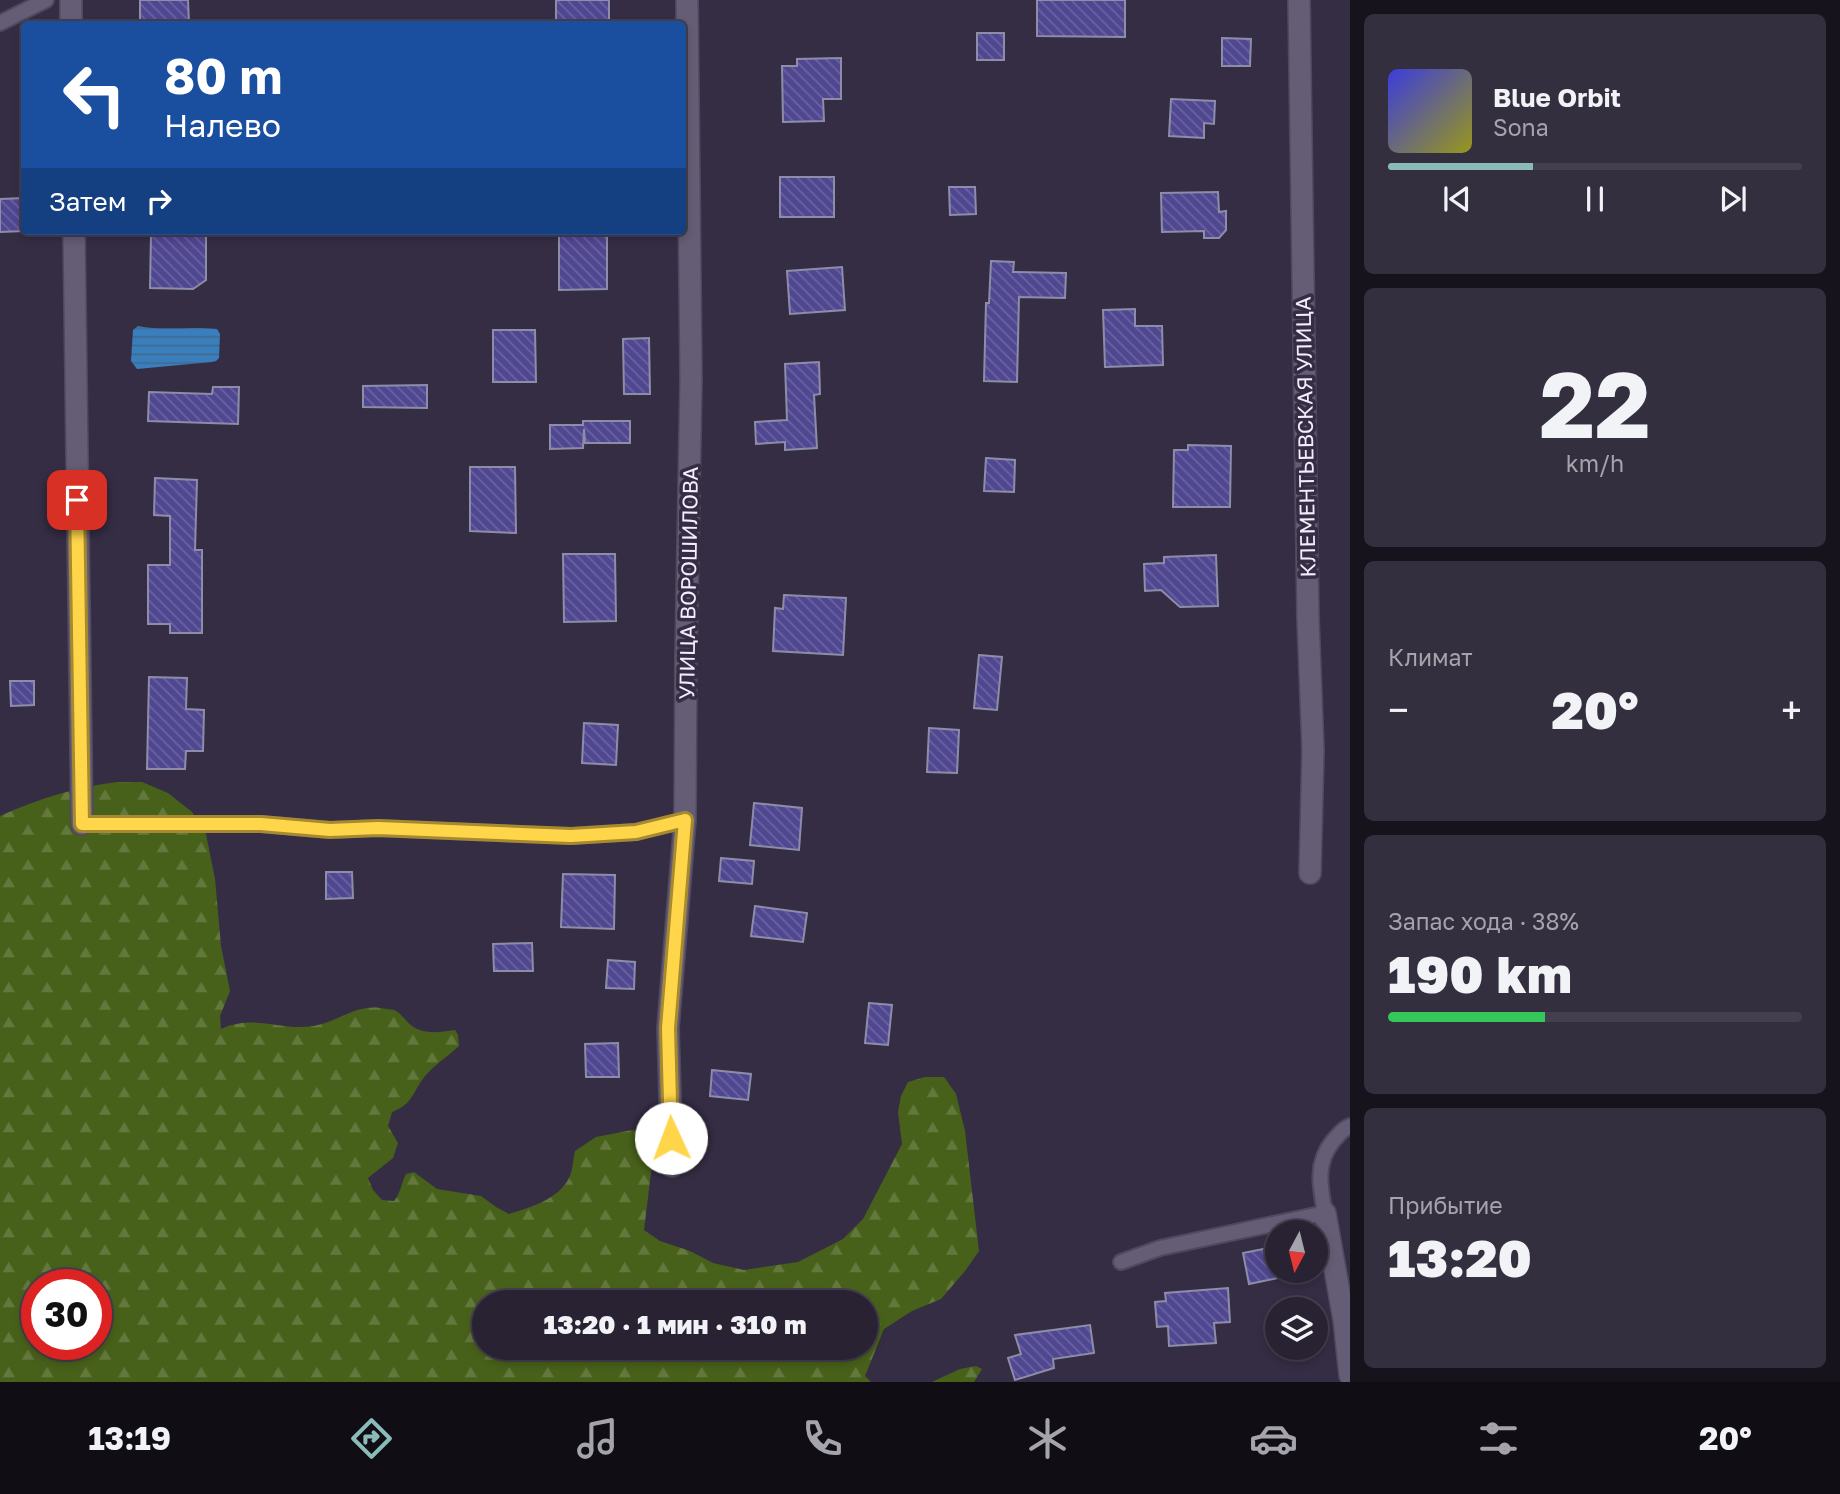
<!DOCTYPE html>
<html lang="ru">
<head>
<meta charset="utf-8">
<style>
  :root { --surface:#282233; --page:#342f3f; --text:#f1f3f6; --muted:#a5a4ac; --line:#443f4e; --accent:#8bbbb9 }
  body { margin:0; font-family:"Golos Text",sans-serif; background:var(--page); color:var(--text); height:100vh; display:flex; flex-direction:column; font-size:26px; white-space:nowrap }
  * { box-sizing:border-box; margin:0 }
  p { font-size:23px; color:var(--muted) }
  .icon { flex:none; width:38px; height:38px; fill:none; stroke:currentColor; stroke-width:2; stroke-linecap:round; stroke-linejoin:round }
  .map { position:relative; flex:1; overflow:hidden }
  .side { display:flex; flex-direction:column; gap:14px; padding:14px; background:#16131c; width:490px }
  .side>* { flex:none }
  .top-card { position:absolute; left:21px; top:21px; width:665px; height:214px; border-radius:7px; box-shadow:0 4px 10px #0003,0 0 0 2px var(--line); background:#1a4fa0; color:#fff; overflow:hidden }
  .needle { width:46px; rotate:187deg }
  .tools { position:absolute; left:1265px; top:1220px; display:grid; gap:14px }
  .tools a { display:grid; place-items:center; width:63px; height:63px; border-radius:50%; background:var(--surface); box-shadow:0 4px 10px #0003,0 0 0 2px var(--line); font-size:35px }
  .speed { position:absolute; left:21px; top:1269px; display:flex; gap:14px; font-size:35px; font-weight:700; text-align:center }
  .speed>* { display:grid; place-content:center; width:91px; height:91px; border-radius:50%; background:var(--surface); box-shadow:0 4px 10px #0003,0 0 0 2px var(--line); line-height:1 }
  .speed .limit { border:10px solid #d22; background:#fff; color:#111 }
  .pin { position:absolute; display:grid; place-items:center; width:60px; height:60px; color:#fff; margin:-30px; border-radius:14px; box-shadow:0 4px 10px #0006 }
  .me { position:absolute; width:77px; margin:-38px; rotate:358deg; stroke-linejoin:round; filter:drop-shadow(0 0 5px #0008) }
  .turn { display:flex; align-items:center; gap:24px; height:147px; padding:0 28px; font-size:32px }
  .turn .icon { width:91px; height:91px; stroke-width:2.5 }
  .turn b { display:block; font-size:49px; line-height:60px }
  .then { display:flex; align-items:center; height:66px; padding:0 28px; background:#0003; gap:14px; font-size:26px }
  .big { font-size:52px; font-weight:800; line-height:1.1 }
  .side .card { flex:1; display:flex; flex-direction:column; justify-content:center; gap:10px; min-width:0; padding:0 24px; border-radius:10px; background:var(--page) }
  .side .dial { align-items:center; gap:0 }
  .dial b { font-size:91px; line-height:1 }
  .song { display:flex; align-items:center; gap:21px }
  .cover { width:84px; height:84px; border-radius:10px; background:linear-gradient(135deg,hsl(240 70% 55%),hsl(60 70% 35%)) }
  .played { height:7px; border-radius:4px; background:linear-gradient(90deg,var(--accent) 35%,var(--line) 35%) }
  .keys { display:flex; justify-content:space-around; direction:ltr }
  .heat { display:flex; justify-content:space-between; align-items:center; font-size:38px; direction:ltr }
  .charge { height:10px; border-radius:5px; background:linear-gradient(90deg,#34c759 38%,var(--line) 0) }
  .trip { position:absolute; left:472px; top:1290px; width:406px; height:70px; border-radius:35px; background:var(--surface); box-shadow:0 4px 10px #0003,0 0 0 2px var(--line); font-weight:800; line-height:70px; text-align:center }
  .menu { display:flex; height:112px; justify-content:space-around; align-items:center; background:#100e14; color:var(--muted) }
  .menu .icon { width:49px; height:49px }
  .menu .active { color:var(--accent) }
  .menu b { font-size:32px; color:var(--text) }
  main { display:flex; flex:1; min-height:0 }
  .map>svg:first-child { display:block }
</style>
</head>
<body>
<main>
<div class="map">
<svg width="1350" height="1382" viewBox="0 0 1350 1382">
  <defs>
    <pattern id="forest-firs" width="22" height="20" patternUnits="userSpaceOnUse" patternTransform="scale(1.75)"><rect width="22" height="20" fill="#48611a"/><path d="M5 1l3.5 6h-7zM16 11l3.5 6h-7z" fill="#63783c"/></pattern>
    <pattern id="water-rules" width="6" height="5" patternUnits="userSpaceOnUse" patternTransform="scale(1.75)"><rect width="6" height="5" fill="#3a7fbd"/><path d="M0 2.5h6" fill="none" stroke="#406990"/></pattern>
    <pattern id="building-back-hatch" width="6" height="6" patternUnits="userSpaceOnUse" patternTransform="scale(1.75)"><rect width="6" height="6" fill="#504791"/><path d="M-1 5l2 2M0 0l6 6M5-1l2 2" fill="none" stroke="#6a62a1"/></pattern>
  </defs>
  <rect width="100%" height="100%" fill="#352d44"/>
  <g fill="url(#forest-firs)" fill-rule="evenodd">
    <path d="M117,782H142L168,793L192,812L206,834L215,879L221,946L230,991L220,1016L221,1029C256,1013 284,1033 318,1025C340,1020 356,1005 380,1008C384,1009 393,1009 396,1011C403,1015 408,1025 417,1029C429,1034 442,1032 455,1030L458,1035L459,1046C447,1057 431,1067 422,1080C411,1096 412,1104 392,1112L388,1126L398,1143L393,1158L368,1178L373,1190L382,1200L394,1201C401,1193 401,1183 406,1174L414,1172L437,1189L481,1196L496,1207L509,1214C529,1208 559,1199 569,1178C573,1171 573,1159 575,1151L596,1137L632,1130L648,1134L654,1148L644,1230L660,1241L690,1251L713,1263L744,1270L798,1262L843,1239L863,1219L902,1144L898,1112L901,1096L908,1082L925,1077H944L956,1094L965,1131L979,1251L965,1271L941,1299L912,1311L884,1329L865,1376L871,1382H0V816C38,799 76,787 117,782ZM37,1284H96V1344H37ZM485,1302H866V1348H485Z"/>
    <path d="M976,1366L982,1369L974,1382H932L960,1369Z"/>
  </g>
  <path fill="url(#water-rules)" d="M138,326C164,331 190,326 217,329L220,334L219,358L216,361L212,362L137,369L131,361L133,330Z"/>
  <g fill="url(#building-back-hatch)" stroke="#8d8da9" stroke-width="2">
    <path d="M140,0H188L189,24H140Z"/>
    <rect x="556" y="0" width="53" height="24"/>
    <path d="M1037,0H1125V37L1037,36Z"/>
    <rect x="977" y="33" width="27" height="27"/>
    <path d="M1222,38L1251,39L1250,66H1222Z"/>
    <path d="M841,58V99H823L824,121L783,122L782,66H797V59Z"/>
    <path d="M1171,99L1215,101L1214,124L1204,123V138L1169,136Z"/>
    <rect x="780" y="177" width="54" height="40"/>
    <path d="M949,187H975L976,214L950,215Z"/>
    <path d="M1218,192L1219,212L1226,211V230L1219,238H1204V231L1162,232L1161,193Z"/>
    <path d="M24,198V231L0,232V199Z"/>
    <path d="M158,231H206V280L193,289L150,288L151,233H158Z"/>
    <path d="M559,231H607V289L559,290Z"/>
    <path d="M991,261L1014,262L1013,272L1066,273L1065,298L1019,297L1017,382L984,381L986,303H989Z"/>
    <path d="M842,267L845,310L790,314L787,271Z"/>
    <path d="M1135,309V326H1162L1163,365L1105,367L1103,310Z"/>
    <path d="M493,330H535L536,382H493Z"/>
    <path d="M649,338L650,394H624L623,339Z"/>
    <path d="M819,362L820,394L814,395L817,448L785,450V442L756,444L755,422L787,420L785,364Z"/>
    <path d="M427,385V408L363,407V386Z"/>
    <path d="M213,387H239L238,424L148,421L149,392L212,394Z"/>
    <path d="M583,421H630V443H585L584,429L583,448L550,449V425H583Z"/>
    <path d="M1188,445L1231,446L1230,507H1173L1174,450H1188Z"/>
    <path d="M986,458L1015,460L1014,492L984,491Z"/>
    <path d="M470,467H515L516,533L470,531Z"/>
    <path d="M155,478L197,480L195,550H202V633H170V624H148V565H170V516L154,515Z"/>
    <path d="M563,554H615L616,621L564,622Z"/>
    <path d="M1216,555L1218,606L1180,607L1161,590L1145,591L1144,564L1164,563V557Z"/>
    <path d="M784,595L846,598L843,655L773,651L775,608L783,609Z"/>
    <path d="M979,655L1002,657L997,710L974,708Z"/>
    <path d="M149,677L187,678L186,709L204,710L203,751H186L185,769H147Z"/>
    <path d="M10,681H34V705L11,706Z"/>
    <path d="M584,723L618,725L616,765L582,763Z"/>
    <path d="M929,728L959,730L957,773L927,772Z"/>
    <path d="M754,803L802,808L799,850L750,845Z"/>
    <path d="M721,858L754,861L752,884L719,881Z"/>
    <path d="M326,872H352L353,898L326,899Z"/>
    <path d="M563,874L615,875L614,929L561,927Z"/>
    <path d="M755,906L807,913L803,942L751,936Z"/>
    <path d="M532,943L533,971H494L493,944Z"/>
    <path d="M608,960L635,962L634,989L606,988Z"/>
    <path d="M869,1003L892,1005L888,1045L865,1043Z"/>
    <path d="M618,1043L619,1077H586L585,1044Z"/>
    <path d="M712,1070L751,1074L748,1100L710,1096Z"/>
    <path d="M684,1136L702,1137L701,1158L685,1157Z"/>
    <path d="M1278,1246V1278L1249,1284L1243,1253Z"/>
    <path d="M1228,1288L1230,1322L1214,1323L1216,1343L1169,1346L1168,1326L1157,1327L1155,1302L1166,1301L1165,1293Z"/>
    <path d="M1090,1325L1094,1353L1053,1359L1054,1368L1015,1380L1008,1358L1021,1354L1015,1335Z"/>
  </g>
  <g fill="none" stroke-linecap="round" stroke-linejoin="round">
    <defs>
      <g id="service">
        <path d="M0,23L46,0"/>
        <path d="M82,824H261L330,830L378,828L571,836L636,832L685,820"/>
        <path d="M1121,1262L1160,1248L1325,1213C1320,1187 1315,1163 1333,1141C1339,1135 1342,1129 1350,1126"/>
      </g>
      <g id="minor">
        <path d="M71,0V24"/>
        <path d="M1299,0L1308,618L1313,750L1310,873"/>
        <path d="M74,231L82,824"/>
        <path d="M672,1166L668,1028L685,820L686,658L691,379L687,0"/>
        <path d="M1325,1213L1344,1320L1350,1375"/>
      </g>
    </defs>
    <use href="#service" stroke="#50495d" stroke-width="18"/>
    <use href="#minor" stroke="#50495d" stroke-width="24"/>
    <use href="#service" stroke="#655c75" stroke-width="14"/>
    <use href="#minor" stroke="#655c75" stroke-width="21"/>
  </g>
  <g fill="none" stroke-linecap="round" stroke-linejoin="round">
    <defs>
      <path id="route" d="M77,500L82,824H261L330,830L378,828L571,836L636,832L685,820L668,1028L671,1138"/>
    </defs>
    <use href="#route" stroke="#a68a30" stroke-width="18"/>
    <use href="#route" stroke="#ffd54a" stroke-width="12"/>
  </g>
  <g text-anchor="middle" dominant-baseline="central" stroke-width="7" stroke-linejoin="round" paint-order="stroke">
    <g font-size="21" fill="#f3eefd" stroke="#352d44">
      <text transform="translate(1305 437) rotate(-91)">КЛЕМЕНТЬЕВСКАЯ УЛИЦА</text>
      <text transform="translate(688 583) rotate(-89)">УЛИЦА ВОРОШИЛОВА</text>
    </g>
  </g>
</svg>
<div class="tools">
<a><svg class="needle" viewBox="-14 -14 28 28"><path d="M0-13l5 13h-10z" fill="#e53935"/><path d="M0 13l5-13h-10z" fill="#a5a4ac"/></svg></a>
<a><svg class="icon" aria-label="layers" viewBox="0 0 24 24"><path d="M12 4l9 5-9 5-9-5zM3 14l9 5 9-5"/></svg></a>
</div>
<div class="speed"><div class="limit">30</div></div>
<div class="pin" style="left:77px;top:500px;background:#d93025"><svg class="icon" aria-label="arrive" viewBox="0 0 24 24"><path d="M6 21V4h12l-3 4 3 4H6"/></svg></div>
<svg class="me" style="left:671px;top:1138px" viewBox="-20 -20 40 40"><circle r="19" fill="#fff"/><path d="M0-13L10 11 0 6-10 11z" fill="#ffd54a"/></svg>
<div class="trip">13:20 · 1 мин · 310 m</div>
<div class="top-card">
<div class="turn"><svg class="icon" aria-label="left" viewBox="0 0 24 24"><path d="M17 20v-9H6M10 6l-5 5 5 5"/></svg><div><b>80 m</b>Налево</div></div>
<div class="then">Затем<svg class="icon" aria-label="right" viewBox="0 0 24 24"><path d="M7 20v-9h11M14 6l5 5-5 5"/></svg></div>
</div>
</div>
<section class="side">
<div class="card">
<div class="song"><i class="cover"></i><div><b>Blue Orbit</b><p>Sona</p></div></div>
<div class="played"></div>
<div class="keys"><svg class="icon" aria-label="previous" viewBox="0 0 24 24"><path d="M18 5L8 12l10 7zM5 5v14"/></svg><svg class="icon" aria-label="pause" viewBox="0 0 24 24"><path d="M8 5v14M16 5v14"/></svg><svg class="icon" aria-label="next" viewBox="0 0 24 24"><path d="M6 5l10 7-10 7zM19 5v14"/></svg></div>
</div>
<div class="card dial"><b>22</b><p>km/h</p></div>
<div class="card"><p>Климат</p>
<div class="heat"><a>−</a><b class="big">20°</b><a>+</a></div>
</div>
<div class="card"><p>Запас хода · 38%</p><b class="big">190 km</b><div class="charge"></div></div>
<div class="card"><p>Прибытие</p><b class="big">13:20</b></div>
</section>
</main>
<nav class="menu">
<b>13:19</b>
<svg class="icon active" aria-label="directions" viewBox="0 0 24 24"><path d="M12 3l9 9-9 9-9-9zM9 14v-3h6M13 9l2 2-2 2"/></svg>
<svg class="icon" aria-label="music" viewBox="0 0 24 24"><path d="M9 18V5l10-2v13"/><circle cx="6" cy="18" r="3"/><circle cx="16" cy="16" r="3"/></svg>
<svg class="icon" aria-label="phone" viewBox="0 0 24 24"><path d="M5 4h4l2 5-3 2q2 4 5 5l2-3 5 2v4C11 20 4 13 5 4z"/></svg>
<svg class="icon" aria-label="climate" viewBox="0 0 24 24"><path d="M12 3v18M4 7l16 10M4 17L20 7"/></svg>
<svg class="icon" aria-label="car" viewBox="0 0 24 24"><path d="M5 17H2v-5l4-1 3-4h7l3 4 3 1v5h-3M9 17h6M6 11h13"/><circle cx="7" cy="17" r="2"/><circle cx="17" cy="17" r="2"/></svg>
<svg class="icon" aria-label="filters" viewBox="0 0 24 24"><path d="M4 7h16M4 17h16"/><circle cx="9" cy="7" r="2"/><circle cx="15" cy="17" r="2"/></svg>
<b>20°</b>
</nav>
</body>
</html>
